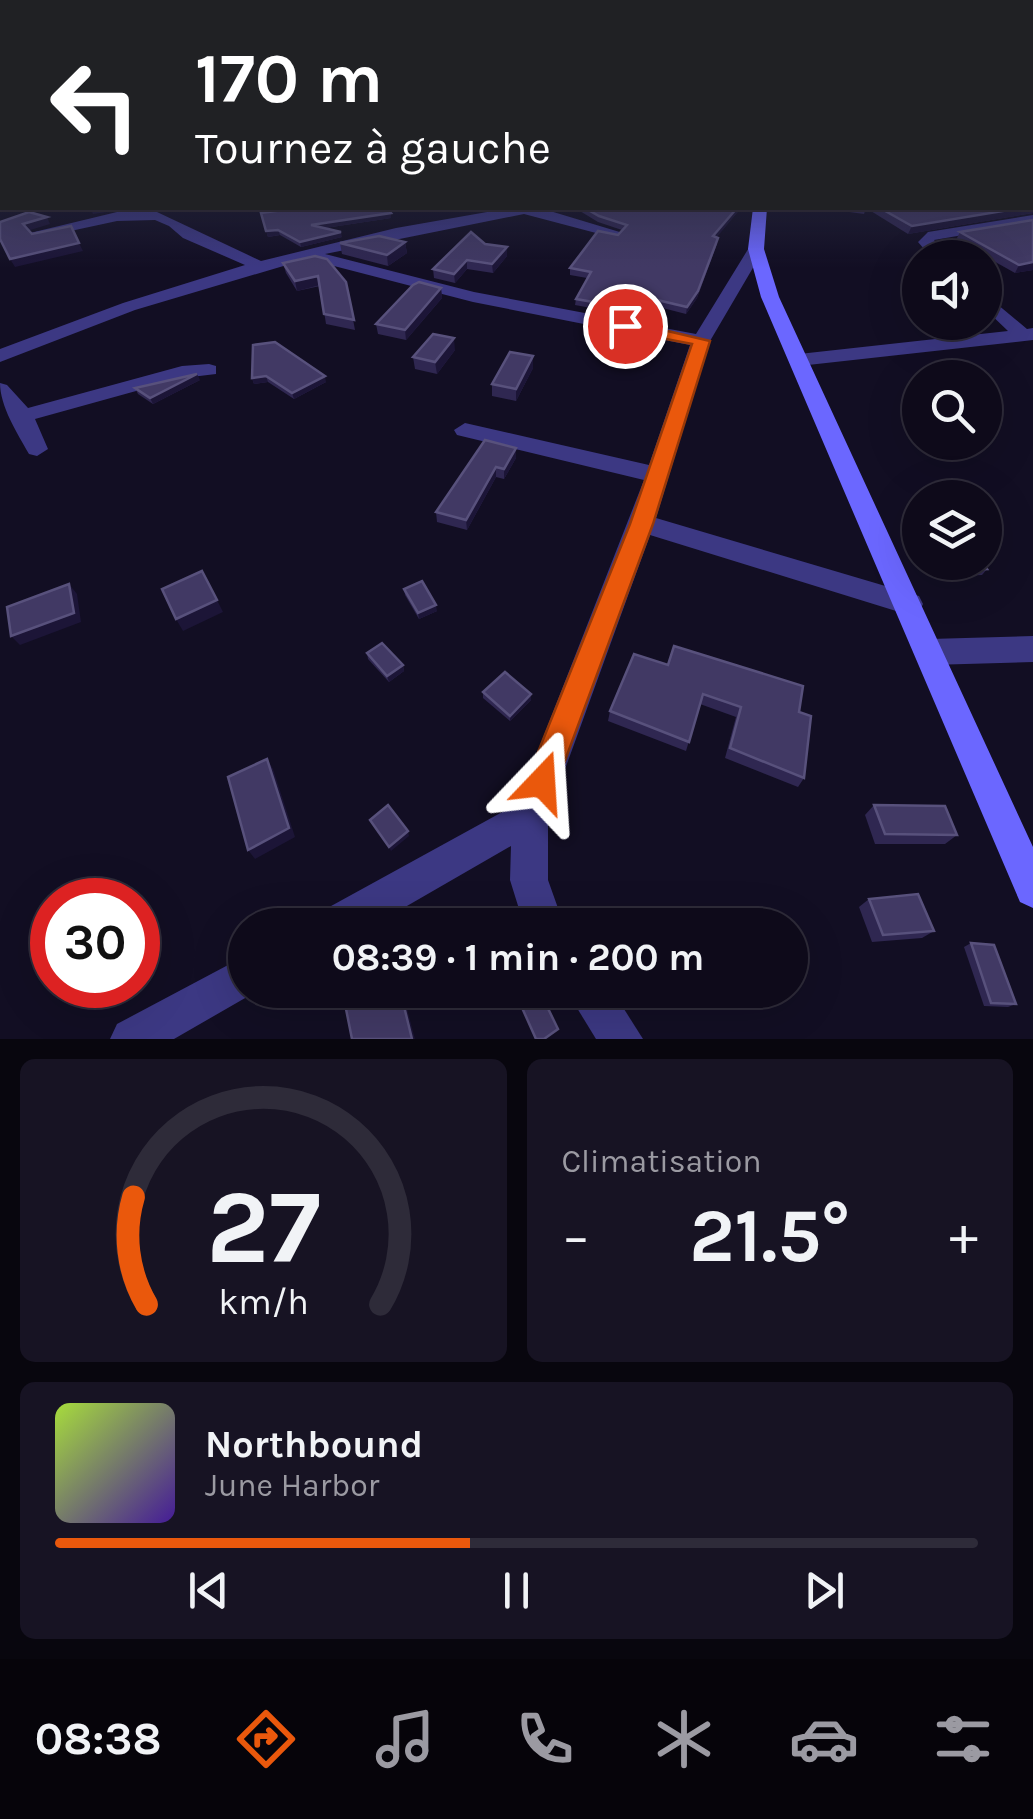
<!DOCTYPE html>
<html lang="fr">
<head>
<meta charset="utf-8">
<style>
  :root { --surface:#0e0a1a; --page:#171323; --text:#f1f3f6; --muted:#9b9aa2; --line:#2e2b39; --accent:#ea580c }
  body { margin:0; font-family:Karla,sans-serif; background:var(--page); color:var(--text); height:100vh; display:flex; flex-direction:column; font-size:38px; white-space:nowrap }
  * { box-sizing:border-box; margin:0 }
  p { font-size:32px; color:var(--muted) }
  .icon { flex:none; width:55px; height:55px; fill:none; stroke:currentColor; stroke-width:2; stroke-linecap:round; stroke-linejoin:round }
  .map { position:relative; height:1039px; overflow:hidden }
  .sheet { display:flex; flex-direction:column; gap:20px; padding:20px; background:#08060e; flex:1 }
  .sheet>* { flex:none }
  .top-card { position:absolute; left:0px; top:0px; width:1035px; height:210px; box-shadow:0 10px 40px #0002,0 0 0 2px var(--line); background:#202124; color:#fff; overflow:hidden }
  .buttons { position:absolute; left:902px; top:240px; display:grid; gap:20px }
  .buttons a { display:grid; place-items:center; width:100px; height:100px; border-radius:50%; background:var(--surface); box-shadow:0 10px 40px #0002,0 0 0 2px var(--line); font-size:50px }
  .speed { position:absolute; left:30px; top:878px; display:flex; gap:20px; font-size:50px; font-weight:700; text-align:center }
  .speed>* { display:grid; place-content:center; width:130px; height:130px; border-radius:50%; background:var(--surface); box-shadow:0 10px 40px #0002,0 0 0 2px var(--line); line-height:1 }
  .speed .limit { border:15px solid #d22; background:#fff; color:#111 }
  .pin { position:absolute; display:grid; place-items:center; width:85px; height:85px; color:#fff; margin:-42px; border:5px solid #fff; border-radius:50%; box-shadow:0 2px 10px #0007 }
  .me { position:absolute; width:110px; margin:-55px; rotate:20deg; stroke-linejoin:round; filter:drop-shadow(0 0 8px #0008) }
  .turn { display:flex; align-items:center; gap:35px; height:210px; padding:0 30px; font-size:45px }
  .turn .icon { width:130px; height:130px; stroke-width:2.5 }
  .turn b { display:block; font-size:70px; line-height:85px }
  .big { font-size:75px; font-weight:700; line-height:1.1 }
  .sheet .card { flex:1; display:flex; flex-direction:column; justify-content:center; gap:15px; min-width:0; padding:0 35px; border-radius:15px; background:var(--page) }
  .sheet .dial { align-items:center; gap:0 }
  .dial svg { height:260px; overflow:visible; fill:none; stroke:var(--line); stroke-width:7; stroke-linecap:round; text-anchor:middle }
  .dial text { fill:var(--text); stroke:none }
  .song { display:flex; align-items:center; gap:30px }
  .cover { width:120px; height:120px; border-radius:15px; background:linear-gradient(135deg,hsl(80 70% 55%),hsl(260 70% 35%)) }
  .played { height:10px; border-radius:5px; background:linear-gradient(90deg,var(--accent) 45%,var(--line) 45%) }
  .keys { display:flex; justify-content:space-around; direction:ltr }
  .heat { display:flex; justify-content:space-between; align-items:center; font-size:55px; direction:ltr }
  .sheet .tiles { flex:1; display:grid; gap:20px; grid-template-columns:1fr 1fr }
  .card:last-child { grid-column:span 2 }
  .trip { position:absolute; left:228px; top:908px; width:580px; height:100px; border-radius:50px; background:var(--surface); box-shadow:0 10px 40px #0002,0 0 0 2px var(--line); font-weight:700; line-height:100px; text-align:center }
  .tabs { display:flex; height:160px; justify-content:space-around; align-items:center; background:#06040a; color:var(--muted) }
  .tabs .icon { width:70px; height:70px }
  .tabs .current { color:var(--accent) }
  .tabs b { font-size:45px; color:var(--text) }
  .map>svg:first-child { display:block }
</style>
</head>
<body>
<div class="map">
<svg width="1033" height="1039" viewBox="0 0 1033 1039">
  <rect width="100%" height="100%" fill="#120e23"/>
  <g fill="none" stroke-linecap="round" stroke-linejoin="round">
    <g fill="#3c3883" fill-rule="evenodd">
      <path d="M510,208H540L623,233L615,238L524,214L325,254L474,292L696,334L750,246H762L764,249L710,341L656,518L909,593L919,596L923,604L919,612L909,615L650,535L548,816V880L564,925H524L510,880L511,846L374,925H316L322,911L517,804L644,480L457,435L454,430L465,423L649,465L690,345L473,302L307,259L135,310L0,362V349L123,303L245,265L183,238L169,226L155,220L117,221L38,238L30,233L117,212H157L261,261L396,228Z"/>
      <path d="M1033,215V223L934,240L949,258H932L918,242L928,232Z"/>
      <path d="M985,294L1027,329L1033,328V340L799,366L789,360L799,354L1008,331L985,309Z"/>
      <path d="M209,364L216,366V374L183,378L35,419L48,449L37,456L29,454C17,433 0,406 0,383L7,385L28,408L182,366Z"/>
      <path d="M1033,636V662L930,665L920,661L915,652L920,643L930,639Z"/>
      <path d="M245,956V990H259L174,1039H110L117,1024Z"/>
      <path d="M566,990H612L643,1039H596Z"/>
    </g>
    <path fill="#6b67ff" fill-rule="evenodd" d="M753,208H767L764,249L779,297L1033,847V908L1020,902L761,297L748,249Z"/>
  </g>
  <g fill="#2f2751">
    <path d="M1033,194V213L908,234L866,208L864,214L820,208H1032Z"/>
    <path d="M575,208H741L716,237L717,244L697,298L686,314L635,301L628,315L575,305L576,299L587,278L570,275V268L618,235L622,230L598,222Z"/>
    <path d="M261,213H391V218L325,228L342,237L301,247L280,235L268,237Z"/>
    <path d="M1033,220V270L1015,273L956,240L960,232Z"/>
    <path d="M405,242L407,253L388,266L342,254L340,243Z"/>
    <path d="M485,244L507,247V256L493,273L467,269L455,283L434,278L433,269Z"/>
    <path d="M283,263L346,282L355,330L326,324L320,286L297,291L286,273Z"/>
    <path d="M441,288L442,298L406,340L378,334L376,324Z"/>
    <path d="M253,345L326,382L294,399L268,382L254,384L252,378Z"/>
    <path d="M455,350L437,374L415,369L413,357Z"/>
    <path d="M533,368L516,401L492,396V384Z"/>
    <path d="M200,380L153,404L138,394L135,388Z"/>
    <path d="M485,440L516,458L504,479L496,477L467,530L437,522L436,512Z"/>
    <path d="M950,562H982L987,569L982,575L959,576Z"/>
    <path d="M404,589L437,611L419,619L405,595Z"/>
    <path d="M367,653L403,665L404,671L389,682L368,659Z"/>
    <path d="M634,654L799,712L804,778L798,787L725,758L736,717L700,704L686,751L608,721L610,711Z"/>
    <path d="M483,692L531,694V700L510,721L483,698Z"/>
    <path d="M874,805L957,835L945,844H875L865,815Z"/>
    <path d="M869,899L934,931L922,938L872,942L859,907Z"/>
    <path d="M971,943L1016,1004L1008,1007L984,1006L964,947Z"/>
  </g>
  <g fill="#1c1537">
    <path d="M1033,206V213L908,234L912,226L1021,208H1032Z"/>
    <path d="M90,208H134L93,214Z"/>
    <path d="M737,208H741L712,243L713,236Z"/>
    <path d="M391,213V218L312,230L311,225Z"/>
    <path d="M47,217L50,224L27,231L23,224Z"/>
    <path d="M278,230L280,235L268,237L266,231Z"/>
    <path d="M341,232L342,237L301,247L300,242Z"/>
    <path d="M718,238L697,298L686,314L687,307Z"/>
    <path d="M405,242L407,253L388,266L387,255Z"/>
    <path d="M79,243L83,251L15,267L10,259Z"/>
    <path d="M507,247V256L493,273L492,264Z"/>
    <path d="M467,260V269L455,283L454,274Z"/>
    <path d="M1033,262V270L1015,273L1019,265Z"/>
    <path d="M318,276L320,285L297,291L295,281Z"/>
    <path d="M441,288L442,298L406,340L405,330Z"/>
    <path d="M454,338L455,350L437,374L435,362Z"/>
    <path d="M533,356V368L516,401V389Z"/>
    <path d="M197,374L200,380L153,404L150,398Z"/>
    <path d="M266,376L268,382L254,384L252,378Z"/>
    <path d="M325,376L326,382L294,399L292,393Z"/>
    <path d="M516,448V458L504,479V469Z"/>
    <path d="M496,467V477L467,530L466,520Z"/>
    <path d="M69,584L77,594L81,622L20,645L11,636Z"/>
    <path d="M217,600L223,612L183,631L176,619Z"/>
    <path d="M436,605L437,611L419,619L418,613Z"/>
    <path d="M403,665L404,671L389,682L387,676Z"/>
    <path d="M531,694V700L510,721V716Z"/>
    <path d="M267,759L273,769L295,837L255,859L248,850Z"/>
    <path d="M408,831L409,836L391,851L389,847Z"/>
    <path d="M400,990H402L415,1039H412Z"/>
  </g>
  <g fill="#413964" stroke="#58517c" stroke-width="2.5">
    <path d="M298,208H387L391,213L311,225L341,232L300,242L278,230L266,231L261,213Z"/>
    <path d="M585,208H737L713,236L718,238L698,291L687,307L636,295L628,308L576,299L591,272L570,268L598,231L618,235L627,225L599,216Z"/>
    <path d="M880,208H1021L912,226Z"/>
    <path d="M29,212L47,217L23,224L32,234L71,226L79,243L10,259L0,239V222Z"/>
    <path d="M1033,220V262L1019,265L960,232Z"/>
    <path d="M471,232L485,244L507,247L492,264L467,260L454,274L433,269Z"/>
    <path d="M379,236L405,242L387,255L340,243Z"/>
    <path d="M315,256L327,259L346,282L354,320L324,314L318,276L295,281L283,263Z"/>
    <path d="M419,282L441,288L405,330L376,324L413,285Z"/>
    <path d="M433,334L454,338L435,362L413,357Z"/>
    <path d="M275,342L325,376L292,393L266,376L252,378L253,345Z"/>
    <path d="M510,352L533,356L516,389L492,384Z"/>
    <path d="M197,374L150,398L135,388Z"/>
    <path d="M485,440L516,448L504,469L496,467L466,520L436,512Z"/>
    <path d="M959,562H982L987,569L964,570Z"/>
    <path d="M202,571L217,600L176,619L162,589Z"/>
    <path d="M422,581L436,605L418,613L404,589Z"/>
    <path d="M69,584L74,613L11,636L7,607Z"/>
    <path d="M382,643L403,665L387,676L367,653Z"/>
    <path d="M674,646L803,686L799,712L811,716L804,778L730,748L741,707L703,694L689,742L610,711L634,654L668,665Z"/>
    <path d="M505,672L531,694L510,716L483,692Z"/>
    <path d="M267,759L289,828L248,850L228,777Z"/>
    <path d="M388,805L408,831L389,847L370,820Z"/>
    <path d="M874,805L945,806L957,835L885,834Z"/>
    <path d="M918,894L934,931L883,935L869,899Z"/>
    <path d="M971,943L994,945L1016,1004L991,1003Z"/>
    <path d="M376,990H400L412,1039H352L345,1004Z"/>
    <path d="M537,990H539L558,1029L544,1039H536L519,1001Z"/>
  </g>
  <linearGradient id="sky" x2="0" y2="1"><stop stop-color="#0a0813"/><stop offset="0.46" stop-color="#333650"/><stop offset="1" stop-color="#333650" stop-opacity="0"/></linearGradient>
  <rect width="1033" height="268" fill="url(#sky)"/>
  <path fill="#ea580c" stroke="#983908" stroke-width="2.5" d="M625,321L710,341L653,524L557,782L553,793L542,798L531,793L526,782L630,524L692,344L619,330V323Z"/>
</svg>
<div class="buttons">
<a><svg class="icon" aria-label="sound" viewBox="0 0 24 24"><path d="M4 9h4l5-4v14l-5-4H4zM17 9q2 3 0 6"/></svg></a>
<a><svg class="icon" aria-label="search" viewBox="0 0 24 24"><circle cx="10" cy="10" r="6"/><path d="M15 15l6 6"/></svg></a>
<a><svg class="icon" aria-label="layers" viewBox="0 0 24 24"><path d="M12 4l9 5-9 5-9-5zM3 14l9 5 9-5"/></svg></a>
</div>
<div class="speed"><div class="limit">30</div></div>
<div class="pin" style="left:625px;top:326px;background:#d93025"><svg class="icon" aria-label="arrive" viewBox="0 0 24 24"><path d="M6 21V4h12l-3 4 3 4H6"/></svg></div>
<svg class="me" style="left:542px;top:782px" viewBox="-20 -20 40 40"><path d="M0-17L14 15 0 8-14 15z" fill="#ea580c" stroke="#fff" stroke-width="4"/></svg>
<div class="trip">08:39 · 1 min · 200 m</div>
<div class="top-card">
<div class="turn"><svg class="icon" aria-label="left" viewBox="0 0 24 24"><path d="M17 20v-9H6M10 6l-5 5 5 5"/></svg><div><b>170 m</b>Tournez à gauche</div></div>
</div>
</div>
<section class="sheet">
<div class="tiles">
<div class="card dial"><svg viewBox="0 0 100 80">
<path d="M14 69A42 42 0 1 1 86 69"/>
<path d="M14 69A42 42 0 0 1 10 36" stroke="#ea580c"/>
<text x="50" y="56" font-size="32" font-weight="700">27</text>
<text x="50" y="72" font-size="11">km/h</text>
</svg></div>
<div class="card"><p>Climatisation</p>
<div class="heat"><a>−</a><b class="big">21.5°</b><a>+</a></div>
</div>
<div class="card">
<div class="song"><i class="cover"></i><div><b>Northbound</b><p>June Harbor</p></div></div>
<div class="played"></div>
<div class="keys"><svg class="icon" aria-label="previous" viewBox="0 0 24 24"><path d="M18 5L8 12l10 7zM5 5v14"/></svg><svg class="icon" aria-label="pause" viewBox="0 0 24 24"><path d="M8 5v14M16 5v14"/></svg><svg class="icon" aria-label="next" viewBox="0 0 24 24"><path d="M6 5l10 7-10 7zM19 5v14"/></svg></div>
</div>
</div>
</section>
<nav class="tabs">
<b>08:38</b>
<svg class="icon current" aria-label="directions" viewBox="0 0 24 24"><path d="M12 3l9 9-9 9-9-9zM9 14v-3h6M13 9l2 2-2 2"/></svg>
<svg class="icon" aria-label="music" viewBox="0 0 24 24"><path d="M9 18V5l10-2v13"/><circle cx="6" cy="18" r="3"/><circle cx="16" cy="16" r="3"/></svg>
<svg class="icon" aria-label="phone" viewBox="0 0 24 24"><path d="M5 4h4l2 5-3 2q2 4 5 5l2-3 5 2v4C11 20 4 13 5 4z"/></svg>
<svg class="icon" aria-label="climate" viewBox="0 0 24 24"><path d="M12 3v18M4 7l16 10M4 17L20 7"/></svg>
<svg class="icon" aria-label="car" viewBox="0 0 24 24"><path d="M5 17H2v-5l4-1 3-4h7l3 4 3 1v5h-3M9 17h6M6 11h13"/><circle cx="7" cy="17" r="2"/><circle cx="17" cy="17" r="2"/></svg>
<svg class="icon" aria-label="filters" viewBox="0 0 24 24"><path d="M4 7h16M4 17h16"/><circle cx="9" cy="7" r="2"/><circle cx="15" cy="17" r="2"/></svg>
</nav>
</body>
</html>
